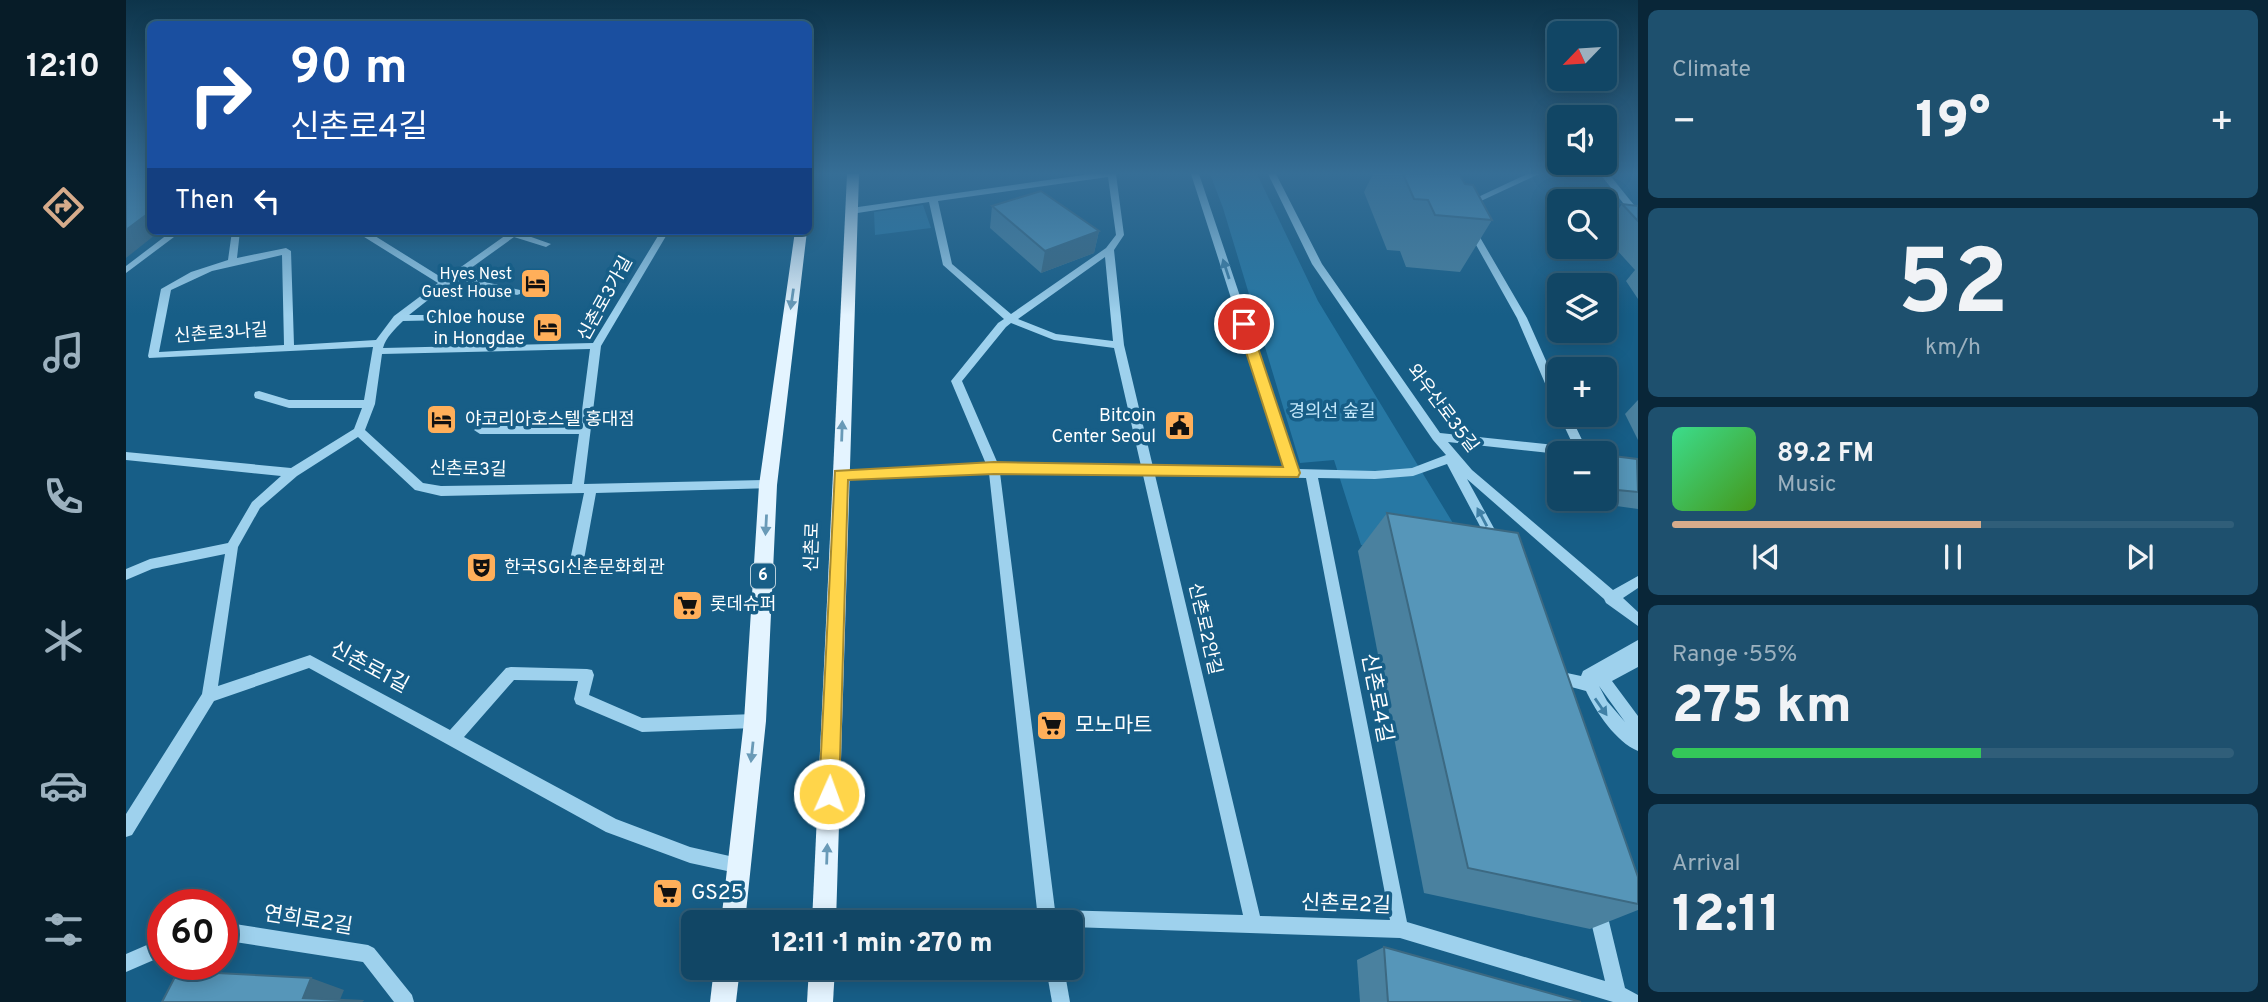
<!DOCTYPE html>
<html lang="en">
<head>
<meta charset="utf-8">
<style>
  :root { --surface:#114665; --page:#1e506e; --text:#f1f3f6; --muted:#9cb1bf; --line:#305e79; --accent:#d6ab8b }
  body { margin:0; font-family:Overpass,"Noto Sans KR",sans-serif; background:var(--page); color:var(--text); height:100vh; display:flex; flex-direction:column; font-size:26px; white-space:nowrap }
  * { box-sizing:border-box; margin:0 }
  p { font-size:23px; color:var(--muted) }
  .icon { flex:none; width:38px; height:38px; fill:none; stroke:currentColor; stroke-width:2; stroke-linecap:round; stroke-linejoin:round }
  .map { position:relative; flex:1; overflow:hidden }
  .side { display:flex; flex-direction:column; gap:10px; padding:10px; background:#092638; width:630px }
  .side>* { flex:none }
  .top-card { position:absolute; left:21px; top:21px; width:665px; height:214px; border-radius:10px; box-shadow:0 4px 18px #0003,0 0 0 2px var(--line); background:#1a4fa0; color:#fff; overflow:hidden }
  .needle { width:46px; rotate:245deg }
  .buttons { position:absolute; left:1421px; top:21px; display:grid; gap:14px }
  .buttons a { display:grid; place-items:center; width:70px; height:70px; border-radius:10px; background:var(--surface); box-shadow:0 4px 18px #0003,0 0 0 2px var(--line); font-size:35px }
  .speed { position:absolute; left:21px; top:889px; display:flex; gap:14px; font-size:35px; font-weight:700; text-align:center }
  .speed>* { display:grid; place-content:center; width:91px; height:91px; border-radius:50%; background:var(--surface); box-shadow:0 4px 18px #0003,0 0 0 2px var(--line); line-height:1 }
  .speed .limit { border:10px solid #d22; background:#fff; color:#111 }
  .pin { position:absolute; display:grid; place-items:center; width:60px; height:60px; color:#fff; margin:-30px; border:4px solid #fff; border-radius:50%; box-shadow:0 2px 7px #0007 }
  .me { position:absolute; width:77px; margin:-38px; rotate:2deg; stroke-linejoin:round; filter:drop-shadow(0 0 5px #0008) }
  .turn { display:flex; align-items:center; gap:24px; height:147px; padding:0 28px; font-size:32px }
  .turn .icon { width:91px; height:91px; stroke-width:2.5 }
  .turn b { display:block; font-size:49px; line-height:60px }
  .then { display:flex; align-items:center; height:66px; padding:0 28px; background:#0003; gap:14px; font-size:26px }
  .big { font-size:52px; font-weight:800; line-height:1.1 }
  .side .card { flex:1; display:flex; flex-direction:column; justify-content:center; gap:10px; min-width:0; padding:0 24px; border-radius:10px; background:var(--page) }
  .side .dial { align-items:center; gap:0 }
  .dial b { font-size:91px; line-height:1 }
  .song { display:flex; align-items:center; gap:21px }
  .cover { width:84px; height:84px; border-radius:10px; background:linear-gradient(135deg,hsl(150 70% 55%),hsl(100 70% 35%)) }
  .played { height:7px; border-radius:4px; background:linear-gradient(90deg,var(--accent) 55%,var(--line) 55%) }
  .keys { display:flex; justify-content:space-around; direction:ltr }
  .heat { display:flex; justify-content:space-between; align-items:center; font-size:38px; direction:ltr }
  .charge { height:10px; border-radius:5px; background:linear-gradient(90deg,#34c759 55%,var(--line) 0) }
  .trip { position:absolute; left:555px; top:910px; width:402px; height:70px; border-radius:10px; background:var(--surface); box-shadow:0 4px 18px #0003,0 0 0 2px var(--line); font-weight:800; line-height:70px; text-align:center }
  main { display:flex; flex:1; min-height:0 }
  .dock { display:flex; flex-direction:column; width:126px; justify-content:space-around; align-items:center; background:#071c28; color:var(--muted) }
  .dock .icon { width:49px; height:49px }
  .dock .selected { color:var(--accent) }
  .dock b { font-size:32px; color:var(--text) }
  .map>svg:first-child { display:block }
</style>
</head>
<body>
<main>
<nav class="dock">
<b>12:10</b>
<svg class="icon selected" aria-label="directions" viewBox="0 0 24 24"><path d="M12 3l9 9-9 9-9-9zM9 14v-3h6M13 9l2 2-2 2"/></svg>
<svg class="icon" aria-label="music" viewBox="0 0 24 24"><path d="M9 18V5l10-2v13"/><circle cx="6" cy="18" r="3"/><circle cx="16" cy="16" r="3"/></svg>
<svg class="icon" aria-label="phone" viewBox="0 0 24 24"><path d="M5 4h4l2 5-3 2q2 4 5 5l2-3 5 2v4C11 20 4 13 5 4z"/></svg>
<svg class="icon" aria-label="climate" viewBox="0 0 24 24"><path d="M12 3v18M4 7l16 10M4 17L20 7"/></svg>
<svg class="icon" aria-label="car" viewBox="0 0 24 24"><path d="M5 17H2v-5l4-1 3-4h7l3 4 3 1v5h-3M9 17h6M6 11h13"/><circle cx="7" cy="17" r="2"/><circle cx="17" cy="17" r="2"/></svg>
<svg class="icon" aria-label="filters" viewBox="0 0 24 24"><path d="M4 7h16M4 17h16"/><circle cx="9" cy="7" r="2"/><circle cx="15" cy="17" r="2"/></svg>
</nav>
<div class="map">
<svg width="1512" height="1002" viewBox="0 0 1512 1002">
  <rect width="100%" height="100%" fill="#175e87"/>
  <g fill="#2778a4">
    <path d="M1084,174H1131L1192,301L1350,561L1235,545L1208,460L1174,463L1097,208Z"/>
    <path d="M797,205L805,228L749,235L748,212Z"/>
  </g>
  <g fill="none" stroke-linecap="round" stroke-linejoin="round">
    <g fill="#9ed1ed" fill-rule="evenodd">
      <path d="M964,174H990L998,235L988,250L998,345L1027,467L1160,469L1065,174H1073L1172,469L1249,471L1286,468L1320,455L1307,440L1186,264L1142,174H1150L1196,264L1314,433L1448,447L1433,415H1444L1460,448L1470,450L1472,453L1433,454L1322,442L1346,470L1487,590L1512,576V588L1497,598L1512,612V626L1480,603L1478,599L1341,479L1375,541L1374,545H1364L1321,464L1287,476L1249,479L1192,478L1281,922L1479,981L1462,909L1465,903L1471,900L1477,903L1480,909L1499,988L1512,995V1002H1487L1274,938L945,927V922H787L790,916L796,913L911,910L863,473L715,479L709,475L715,471L860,464L825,381L872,323L878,319L817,265L803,202L725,214L721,211L725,208ZM982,177L990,235L980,248L885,314L826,264L812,201ZM979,257L987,341L930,334L892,319ZM885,323L928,340L988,348L1015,466L872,464L836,381L880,327ZM874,473L1017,475L1117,915L929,910ZM1029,475L1180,478L1264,920L1134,916Z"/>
      <path d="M1401,174H1413L1342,207L1335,205Z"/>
      <path d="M1474,174H1483L1512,210V219L1509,218Z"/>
      <path d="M1344,224L1348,227L1401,318L1433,390V406L1427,402L1391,318L1340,227Z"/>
      <path d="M46,231H56L0,273V266Z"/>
      <path d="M106,231H114L111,258L160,248L165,251L168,345L250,340L268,316L312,283L235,235V231H241L318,279L380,235V231H395L394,233L425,244L420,247L388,237L334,276L394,290V294L391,295L337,281L321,285L283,315H320L325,318L324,320L277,321C269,329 260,337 257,348L467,343L535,231H543L475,346L458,484L642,480L646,482L648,485L646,488L470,493L457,565L455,569L450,570L445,569L443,565L458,493L315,496L289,490L232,437L171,476L134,508L112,547L92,686L184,655L324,730L380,668L385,667L461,669L466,670L468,675L463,695L516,718L629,714L634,716L636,721L634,726L629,728L516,732L450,704L448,699L452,681L388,680L338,737L490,819L564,847L621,860L623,866L621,872L615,874L564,863L480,832L183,668L88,701L6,835L0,837V814L76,694L99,554L26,569L0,580V569L24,559L102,543L126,502L155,476L0,460V452L165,468L228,429L236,408H163L129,398L128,395L129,392L133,391L163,400H238L247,347L23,358L22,356L35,289L65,272L102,260ZM156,255L158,345L33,352L45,290L86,271ZM464,349L454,426H354L348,430L354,434H453L446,484L315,486L297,483L239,430L249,404L256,354Z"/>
      <path d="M1512,640V667L1486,681L1512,716V751C1490,742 1470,712 1460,691L1427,682L1422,681L1420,676L1422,671L1427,670L1455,676L1457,671ZM1473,686L1499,722L1481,701Z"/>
      <path d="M698,909L744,913L750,916L753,922H691L689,918L692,912Z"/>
      <path d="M96,922L242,945L248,948L286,995L288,1002H268L237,962L96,940Z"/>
      <path d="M37,938V956L0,972V954Z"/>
      <path d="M920,968H938L944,1002H926Z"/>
    </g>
    <g fill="#e4f4ff" fill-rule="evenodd">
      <path d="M721,174H733L710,922H686Z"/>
      <path d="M669,231H681L651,485L640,721L619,922H595L618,721L633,485Z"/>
      <path d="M588,968H614L610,1002H584Z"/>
      <path d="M683,968H709L707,1002H681Z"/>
    </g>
  </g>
  <g fill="#4a819f">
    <path d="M1247,174H1333L1339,184L1366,220L1334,272L1280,267L1274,251L1261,250L1238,192Z"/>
    <path d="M1444,174H1471L1469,177H1446Z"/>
    <path d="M1496,204L1512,206V299L1500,281L1509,270L1479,237V228Z"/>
    <path d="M866,206L973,231L968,253L915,273L864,228Z"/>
    <path d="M1512,400V440L1499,414Z"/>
    <path d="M1479,455L1512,460V509L1476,504L1474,499H1479Z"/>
    <path d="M1261,513L1512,877V910L1464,929L1298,893L1232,551Z"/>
    <path d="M1258,947L1455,1002H1234L1231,960Z"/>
  </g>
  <g fill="#3c6982">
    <path d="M24,212V231H34L0,258V230Z"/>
    <path d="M973,231L968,253L915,273L919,251Z"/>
    <path d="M185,978L218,990L213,1002L177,998Z"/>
  </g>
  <g fill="#5696b9" stroke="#3c6982" stroke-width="2">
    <path d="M0,174H24V212L0,230Z"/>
    <path d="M1277,174H1333L1339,184L1347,185L1366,220L1309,215L1302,200L1288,199Z"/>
    <path d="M915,191L973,231L919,251L866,206Z"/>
    <path d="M1496,204L1512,206V221Z"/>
    <path d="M1479,455L1511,459L1512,492L1491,490L1479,465Z"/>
    <path d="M1261,513L1392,533L1512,877V904L1342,868Z"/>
    <path d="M1258,947L1455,1002H1262Z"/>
    <path d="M52,971L185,978L177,998L236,1001L235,1002H36Z"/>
  </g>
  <defs><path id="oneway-solid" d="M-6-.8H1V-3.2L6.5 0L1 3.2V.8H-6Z" transform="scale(1.75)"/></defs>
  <g fill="#4080a6">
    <use href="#oneway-solid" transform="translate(1100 269) rotate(-108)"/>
    <use href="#oneway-solid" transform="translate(1356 517) rotate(-118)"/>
    <use href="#oneway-solid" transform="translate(1475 707) rotate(55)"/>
  </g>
  <g fill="#699ab7">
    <use href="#oneway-solid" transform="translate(666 299) rotate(98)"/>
    <use href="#oneway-solid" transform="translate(716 431) rotate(-88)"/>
    <use href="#oneway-solid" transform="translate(640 525) rotate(93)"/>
    <use href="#oneway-solid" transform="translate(626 752) rotate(96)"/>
    <use href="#oneway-solid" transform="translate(701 854) rotate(-88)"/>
  </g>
  <linearGradient id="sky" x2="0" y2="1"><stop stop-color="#0d344a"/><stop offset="0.55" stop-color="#366e96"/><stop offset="1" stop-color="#366e96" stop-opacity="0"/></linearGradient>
  <rect width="1512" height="315" fill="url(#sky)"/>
  <path fill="#ffd54a" stroke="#a68a30" stroke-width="2" d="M1118,320L1124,324L1174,473L1172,477L868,474L722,480L713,794L710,801L703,804L696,801L693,794L709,471L868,462L1157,467L1111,324Z"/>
  <defs>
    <symbol id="hotel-square" viewBox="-11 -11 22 22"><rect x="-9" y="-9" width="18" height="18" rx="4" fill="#ffaf5a" stroke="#175e87"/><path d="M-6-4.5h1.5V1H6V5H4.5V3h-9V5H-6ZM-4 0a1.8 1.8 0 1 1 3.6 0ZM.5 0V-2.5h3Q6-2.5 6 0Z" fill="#111"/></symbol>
    <symbol id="civic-square" viewBox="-11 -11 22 22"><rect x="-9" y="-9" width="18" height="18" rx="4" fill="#ffaf5a" stroke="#175e87"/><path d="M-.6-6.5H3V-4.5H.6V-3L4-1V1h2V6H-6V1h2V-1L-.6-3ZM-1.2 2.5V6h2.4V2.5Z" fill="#111"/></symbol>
    <symbol id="theatre-square" viewBox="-11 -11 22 22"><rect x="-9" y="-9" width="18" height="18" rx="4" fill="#ffaf5a" stroke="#175e87"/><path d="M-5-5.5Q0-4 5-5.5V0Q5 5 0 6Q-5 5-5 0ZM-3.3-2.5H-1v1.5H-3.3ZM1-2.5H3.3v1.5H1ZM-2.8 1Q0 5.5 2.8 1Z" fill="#111"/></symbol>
    <symbol id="supermarket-square" viewBox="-11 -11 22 22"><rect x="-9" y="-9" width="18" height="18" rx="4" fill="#ffaf5a" stroke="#175e87"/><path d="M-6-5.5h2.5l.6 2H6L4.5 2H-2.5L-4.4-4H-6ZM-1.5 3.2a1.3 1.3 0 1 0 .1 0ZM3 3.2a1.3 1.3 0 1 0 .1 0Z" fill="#111"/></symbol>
  </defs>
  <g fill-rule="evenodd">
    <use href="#hotel-square" x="392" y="266" width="35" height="35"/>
    <use href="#hotel-square" x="404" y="310" width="35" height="35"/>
    <use href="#hotel-square" x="298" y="402" width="35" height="35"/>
    <use href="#civic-square" x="1036" y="408" width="35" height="35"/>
    <use href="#theatre-square" x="338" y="550" width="35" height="35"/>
    <use href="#supermarket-square" x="544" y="588" width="35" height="35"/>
    <use href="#supermarket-square" x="908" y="708" width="35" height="35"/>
    <use href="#supermarket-square" x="524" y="876" width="35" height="35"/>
  </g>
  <g text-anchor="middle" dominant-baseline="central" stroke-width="7" stroke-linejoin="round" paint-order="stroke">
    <g font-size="16" fill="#fff" stroke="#175e87" text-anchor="end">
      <text x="386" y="275">Hyes Nest<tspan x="386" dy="18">Guest House</tspan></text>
    </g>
    <rect fill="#175e87" stroke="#b9cfdb" stroke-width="2" x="625" y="563.5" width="24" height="25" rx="5"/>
    <g font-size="16" font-weight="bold" fill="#fff">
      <text x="637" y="576">6</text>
    </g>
    <g font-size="18" fill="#fff" stroke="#175e87">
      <text transform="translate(480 299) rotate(-61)">신촌로3가길</text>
      <text transform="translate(95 334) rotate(-4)">신촌로3나길</text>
      <text transform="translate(1316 409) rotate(53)">와우산로35길</text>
      <text transform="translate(342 470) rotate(1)">신촌로3길</text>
      <text transform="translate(687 547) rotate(-88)">신촌로</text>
      <text transform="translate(1078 629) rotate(77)">신촌로2안길</text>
    </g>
    <g font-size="18" fill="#fff" stroke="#175e87" text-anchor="start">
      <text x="399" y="318" text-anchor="end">Chloe house<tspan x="399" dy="21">in Hongdae</tspan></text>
      <text x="1030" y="416" text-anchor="end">Bitcoin<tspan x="1030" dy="21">Center Seoul</tspan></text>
      <text x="339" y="420">야코리아호스텔 홍대점</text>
      <text x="378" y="568">한국SGI신촌문화회관</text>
      <text x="584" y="605">롯데슈퍼</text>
    </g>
    <g font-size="18" fill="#c3e7fa" stroke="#175e87">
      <text x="1206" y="412">경의선 숲길</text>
    </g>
    <g font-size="21" fill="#fff" stroke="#175e87">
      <text transform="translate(243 668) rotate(28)">신촌로1길</text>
      <text transform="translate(1250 698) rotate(79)">신촌로4길</text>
      <text transform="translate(1220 905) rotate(2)">신촌로2길</text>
      <text transform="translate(182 921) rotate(9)">연희로2길</text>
    </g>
    <g font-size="21" fill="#fff" stroke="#175e87" text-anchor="start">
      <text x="949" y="726">모노마트</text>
      <text x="565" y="893">GS25</text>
    </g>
  </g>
</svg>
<div class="buttons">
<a><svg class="needle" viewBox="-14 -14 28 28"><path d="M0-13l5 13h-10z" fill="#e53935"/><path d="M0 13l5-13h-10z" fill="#9cb1bf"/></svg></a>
<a><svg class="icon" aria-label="sound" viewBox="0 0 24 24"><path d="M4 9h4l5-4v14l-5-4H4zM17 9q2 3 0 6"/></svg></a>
<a><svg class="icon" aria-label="search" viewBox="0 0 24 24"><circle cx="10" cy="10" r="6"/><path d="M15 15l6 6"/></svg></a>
<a><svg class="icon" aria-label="layers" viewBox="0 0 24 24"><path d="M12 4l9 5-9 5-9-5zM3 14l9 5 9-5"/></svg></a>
<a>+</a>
<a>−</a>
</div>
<div class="speed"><div class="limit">60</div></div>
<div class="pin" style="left:1118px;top:324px;background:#d93025"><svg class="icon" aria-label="arrive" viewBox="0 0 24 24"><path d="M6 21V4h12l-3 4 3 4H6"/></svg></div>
<svg class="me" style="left:703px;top:794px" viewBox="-20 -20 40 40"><circle r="17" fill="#ffd54a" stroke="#fff" stroke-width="3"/><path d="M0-11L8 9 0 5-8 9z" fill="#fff"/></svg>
<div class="trip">12:11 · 1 min · 270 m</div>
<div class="top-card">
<div class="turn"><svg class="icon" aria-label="right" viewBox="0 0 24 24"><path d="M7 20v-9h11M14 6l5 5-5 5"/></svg><div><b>90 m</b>신촌로4길</div></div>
<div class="then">Then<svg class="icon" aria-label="left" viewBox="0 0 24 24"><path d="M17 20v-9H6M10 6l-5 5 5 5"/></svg></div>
</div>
</div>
<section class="side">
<div class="card"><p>Climate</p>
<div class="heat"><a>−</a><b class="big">19°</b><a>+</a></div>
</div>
<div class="card dial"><b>52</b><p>km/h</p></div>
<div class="card">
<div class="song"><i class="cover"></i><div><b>89.2 FM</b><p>Music</p></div></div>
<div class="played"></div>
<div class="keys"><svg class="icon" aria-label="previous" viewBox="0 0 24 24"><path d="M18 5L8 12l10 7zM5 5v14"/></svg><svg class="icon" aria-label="pause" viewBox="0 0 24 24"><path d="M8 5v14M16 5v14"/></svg><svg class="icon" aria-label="next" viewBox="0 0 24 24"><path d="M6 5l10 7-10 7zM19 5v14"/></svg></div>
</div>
<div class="card"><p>Range · 55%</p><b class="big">275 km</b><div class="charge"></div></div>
<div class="card"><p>Arrival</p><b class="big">12:11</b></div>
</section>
</main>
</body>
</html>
